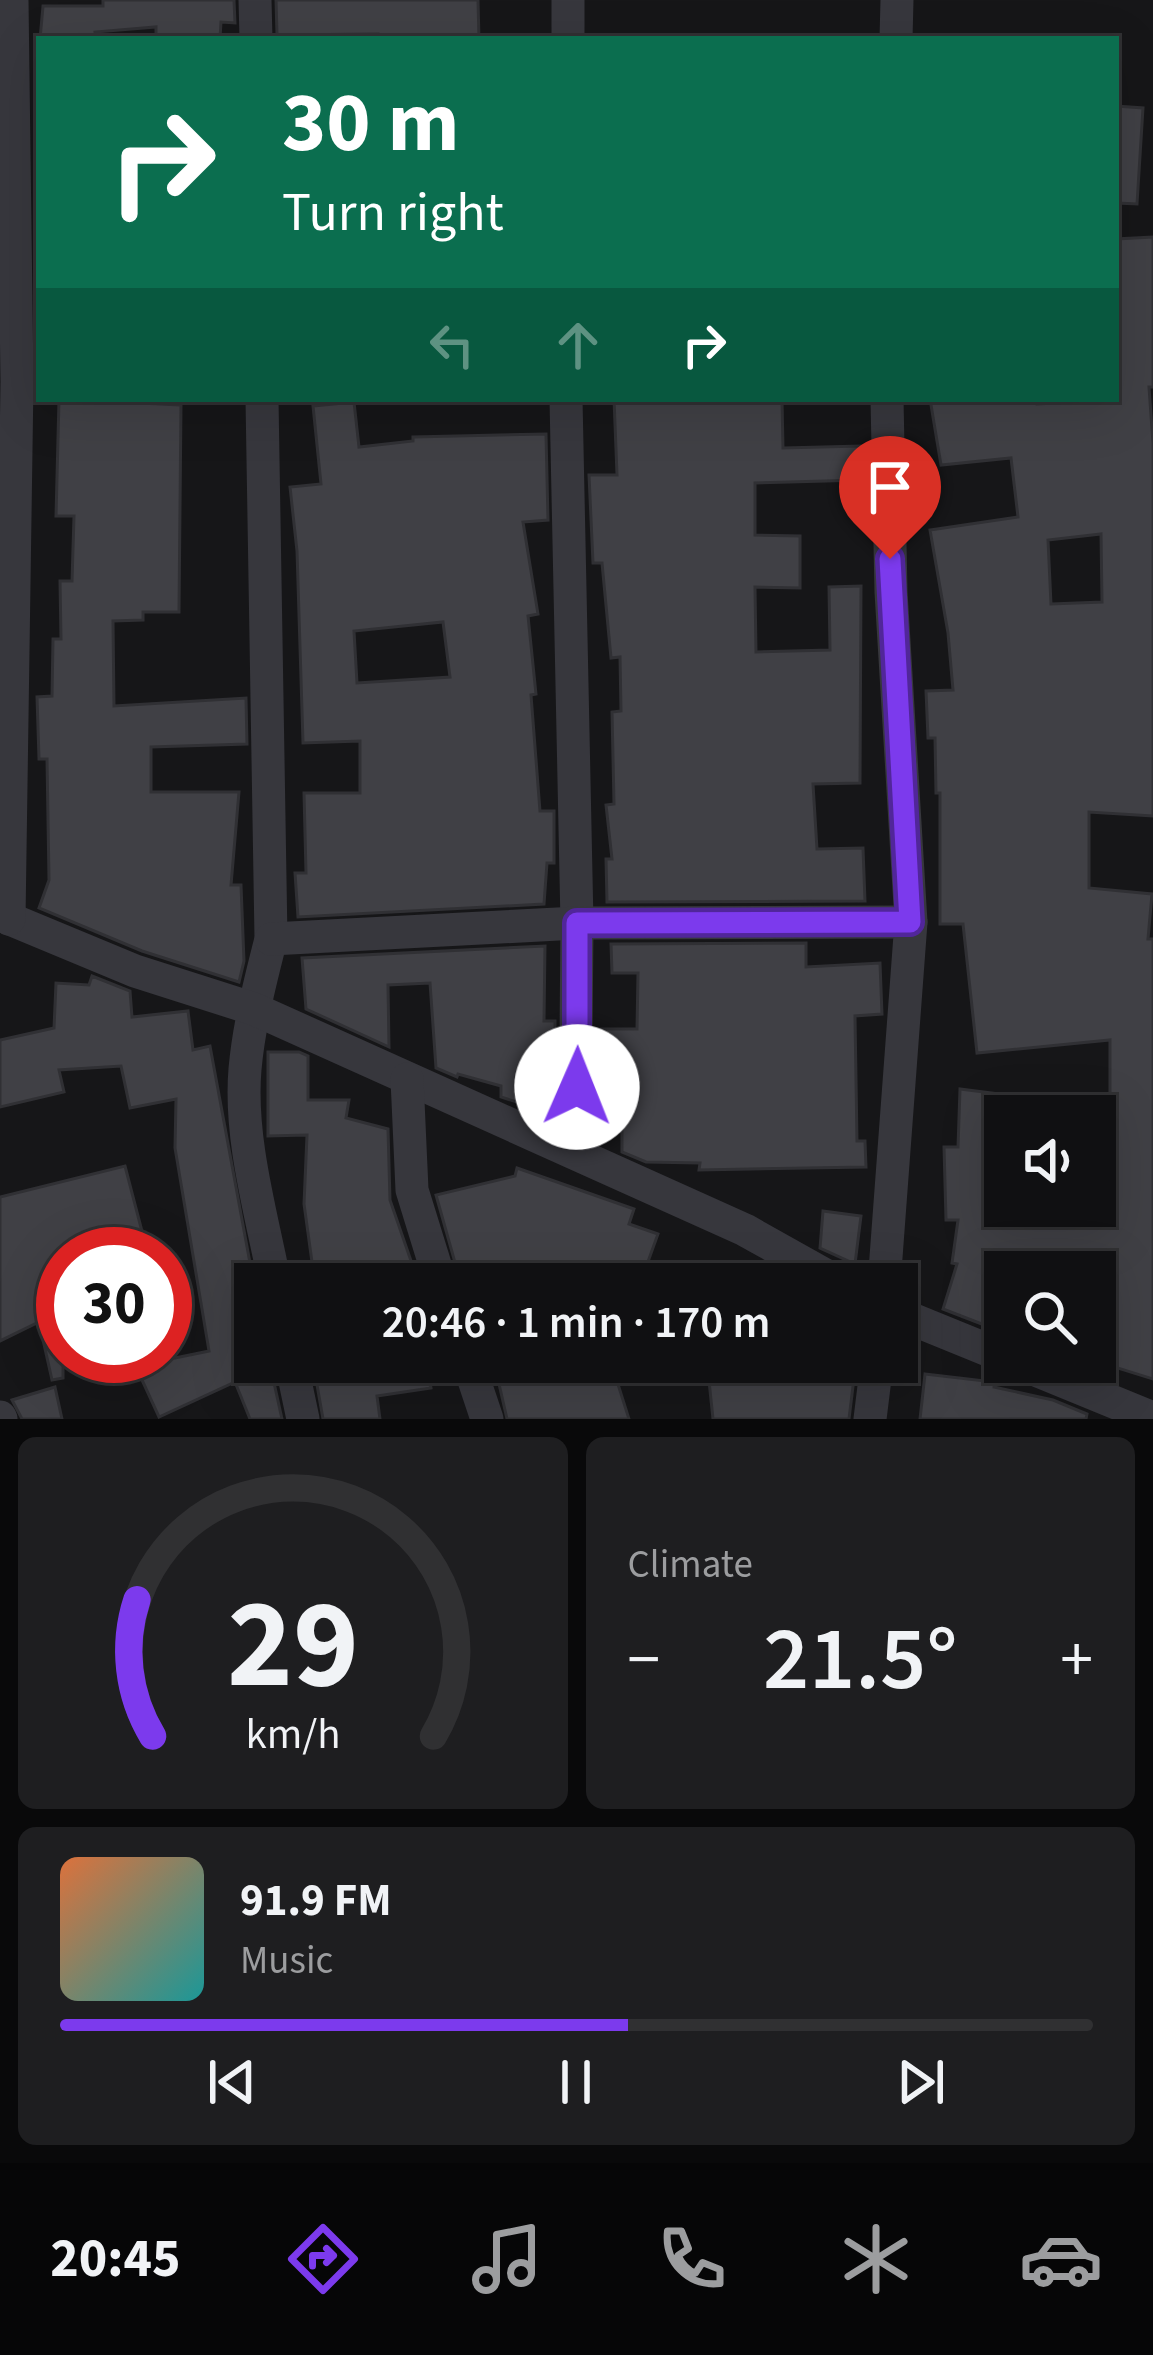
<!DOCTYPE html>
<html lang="en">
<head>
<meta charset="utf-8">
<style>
  :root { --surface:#101012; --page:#1e1e20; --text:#f1f3f6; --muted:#9c9d9f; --line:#303032; --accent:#7c3aed }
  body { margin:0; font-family:"Source Sans 3",sans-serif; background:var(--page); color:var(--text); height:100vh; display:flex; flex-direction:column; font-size:45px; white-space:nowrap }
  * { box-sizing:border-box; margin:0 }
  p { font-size:39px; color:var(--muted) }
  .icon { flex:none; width:66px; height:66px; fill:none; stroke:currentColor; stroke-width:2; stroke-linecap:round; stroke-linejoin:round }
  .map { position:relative; height:1419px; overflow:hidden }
  .side { display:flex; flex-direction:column; gap:18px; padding:18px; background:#09090a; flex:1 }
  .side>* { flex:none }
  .hud { position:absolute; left:36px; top:36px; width:1083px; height:366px; border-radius:0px; box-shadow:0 12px 48px #0002,0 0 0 3px var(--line); background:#0b6e4f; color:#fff; overflow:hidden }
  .fabs { position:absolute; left:984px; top:1095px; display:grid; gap:24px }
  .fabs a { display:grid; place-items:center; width:132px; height:132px; border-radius:0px; background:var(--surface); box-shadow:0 12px 48px #0002,0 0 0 3px var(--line); font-size:60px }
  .speed { position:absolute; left:36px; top:1227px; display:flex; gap:24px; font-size:60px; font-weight:700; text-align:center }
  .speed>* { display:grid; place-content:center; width:156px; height:156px; border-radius:50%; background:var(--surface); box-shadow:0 12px 48px #0002,0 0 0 3px var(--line); line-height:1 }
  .speed .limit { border:18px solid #d22; background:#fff; color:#111 }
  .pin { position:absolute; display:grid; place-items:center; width:102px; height:102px; color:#fff; margin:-123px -51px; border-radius:50% 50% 50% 0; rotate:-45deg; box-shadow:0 0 12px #0007 }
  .pin .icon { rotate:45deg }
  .me { position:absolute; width:132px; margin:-66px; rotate:1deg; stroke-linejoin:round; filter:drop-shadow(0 0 9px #0008) }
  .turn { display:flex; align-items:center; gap:42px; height:252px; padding:0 48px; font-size:54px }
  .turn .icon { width:156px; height:156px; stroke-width:2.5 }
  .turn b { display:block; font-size:84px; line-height:102px }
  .lanes { display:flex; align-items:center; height:114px; padding:0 48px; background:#0003; justify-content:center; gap:60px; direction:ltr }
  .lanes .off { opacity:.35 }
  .big { font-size:90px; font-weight:600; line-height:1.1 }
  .side .card { flex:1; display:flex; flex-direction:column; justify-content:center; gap:18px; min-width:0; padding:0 42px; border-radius:18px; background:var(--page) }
  .side .dial { align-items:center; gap:0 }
  .dial svg { height:312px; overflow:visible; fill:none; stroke:var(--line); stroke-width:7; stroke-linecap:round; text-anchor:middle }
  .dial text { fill:var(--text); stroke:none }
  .song { display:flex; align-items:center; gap:36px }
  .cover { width:144px; height:144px; border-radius:18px; background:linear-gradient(135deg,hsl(20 70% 55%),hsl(180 70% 35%)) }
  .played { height:12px; border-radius:6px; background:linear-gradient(90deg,var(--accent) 55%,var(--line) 55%) }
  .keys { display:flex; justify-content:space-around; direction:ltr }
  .heat { display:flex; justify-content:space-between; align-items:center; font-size:66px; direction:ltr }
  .side .tiles { flex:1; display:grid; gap:18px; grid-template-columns:1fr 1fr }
  .card:last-child { grid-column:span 2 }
  .trip { position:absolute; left:234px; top:1263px; width:684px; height:120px; border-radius:0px; background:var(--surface); box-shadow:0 12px 48px #0002,0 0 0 3px var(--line); font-weight:600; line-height:120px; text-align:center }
  .menu { display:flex; height:192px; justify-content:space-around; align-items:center; background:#060607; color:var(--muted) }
  .menu .icon { width:84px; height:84px }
  .menu .current { color:var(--accent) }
  .menu b { font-size:54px; color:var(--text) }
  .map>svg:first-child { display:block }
</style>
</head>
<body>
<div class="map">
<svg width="1153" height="1419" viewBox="0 0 1153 1419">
  <rect width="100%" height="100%" fill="#161618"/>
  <g fill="#404045" stroke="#303034" stroke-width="3" fill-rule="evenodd">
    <path d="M103,0H234L235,23L221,22L220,39H156V27L95,32L96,39H40L43,6H103Z"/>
    <path d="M276,0H478L479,39H378V34L277,35Z"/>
    <path d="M1116,106L1143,108L1137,204L1116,203Z"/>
    <path d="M1153,237V387H1149L1153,443V816L1089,812V888L1152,894L1148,939H1153V1379L1095,1361V1272H1005V1333L943,1309L957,1264L952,1263L958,1220H946L944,1147H958L960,1089L1000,1094L1005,1206H1095V1190H1104L1114,1116H1110V1040L977,1053L963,924H940V793H936L935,738H928L926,691L953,690L948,633L930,530L1018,517L1011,458L941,465L930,399H1036L1037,404L1116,400V239ZM1101,534L1102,602L1051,604L1048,540Z"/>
    <path d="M59,399L181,405L179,612H143V620L113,621L114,706L246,698L247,744L151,747V792H239L231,885H241L244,961L239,982L142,951L39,908L49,880L47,759H39L37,697L52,696L53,639H61L60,581H72L74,516H56Z"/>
    <path d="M614,399H782L783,448L860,446L861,480L755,483V535L800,536V588L755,587L756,652L830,650L829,587L861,586L860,783L813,784L817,849L863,848L865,901L607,902L606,859H612L606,805L614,804L612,712L621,711L620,657L611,658L602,563H593L589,475H617Z"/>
    <path d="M354,402L359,447L413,441V437L546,434L548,520L523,522L538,614L528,616L536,694L531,695L540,811H554V863H547L544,904L298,917L295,873H306L304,793H360V741L303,743L297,551L290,487L321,484L313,406ZM443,622L450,677L357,683L354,631Z"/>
    <path d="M806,943V967L880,963L882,1014L855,1016L857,1141H865L866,1167L699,1170L700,1163L646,1162L622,1152V1092H609V1054L597,1055V1029H637L638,973H612L611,944Z"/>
    <path d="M545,946L544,1021H555V1058H548V1112L501,1097V1086L458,1074L457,1077L436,1068L430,983L388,985L389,1047L306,1009L302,958Z"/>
    <path d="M92,976L130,991L132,1017L188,1011L193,1050L210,1046L255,1290V1302L241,1305L255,1335V1362H268L271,1369L282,1419H250L235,1382L159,1417L131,1356L175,1358L209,1351L175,1148L176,1099L130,1108L121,1066L59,1070L64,1092L0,1107V1040L54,1028L56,983L89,985Z"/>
    <path d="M268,1052H299L308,1056V1100H349L346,1118L388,1129L390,1200L419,1284H315L304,1204L307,1135L268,1136Z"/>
    <path d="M125,1166L144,1239L81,1254H63V1378L52,1380L39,1322L0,1341V1197Z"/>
    <path d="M517,1168L634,1209L629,1224L658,1234L641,1281L614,1271L615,1284H461L436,1195L515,1176Z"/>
    <path d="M823,1211L861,1216L855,1264L820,1248Z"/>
    <path d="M335,1362H427L431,1388L377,1396L380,1419H323L314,1368L335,1365Z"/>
    <path d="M494,1362H611L629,1419H507Z"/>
    <path d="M707,1362H856L849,1419H713Z"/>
    <path d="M925,1374L994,1382V1387L1053,1400L1087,1414L1086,1419H920Z"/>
    <path d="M55,1387L62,1419H22L12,1400Z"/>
  </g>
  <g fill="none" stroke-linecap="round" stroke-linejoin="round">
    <g stroke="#37373d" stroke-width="33">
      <path d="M255,0L256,39"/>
      <path d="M568,39V0"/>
      <path d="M896,39L897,0"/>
      <path d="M262,399L271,939C260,982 249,1025 245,1069C239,1139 262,1216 275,1284"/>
      <path d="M566,399L577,923L575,1152"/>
      <path d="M0,915L135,971L254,1009L745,1230L841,1284"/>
      <path d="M9,919L17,382L12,0"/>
      <path d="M271,939L577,923L911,922"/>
      <path d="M407,1079L412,1190L441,1284"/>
      <path d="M884,1284L911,922L891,592L887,399"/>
      <path d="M897,1313L1005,1357"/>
      <path d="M291,1362L303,1419"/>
      <path d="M468,1362L487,1419"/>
      <path d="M1016,1362L1153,1418"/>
      <path d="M0,1417L1,1419"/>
      <path d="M870,1419L877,1362"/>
    </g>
  </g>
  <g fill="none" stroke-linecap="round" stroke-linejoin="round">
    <defs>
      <path id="route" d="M577,1087V923L910,922L890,559"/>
    </defs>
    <use href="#route" stroke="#51269a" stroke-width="30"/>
    <use href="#route" stroke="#7c3aed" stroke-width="21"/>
  </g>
</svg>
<div class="fabs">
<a><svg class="icon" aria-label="sound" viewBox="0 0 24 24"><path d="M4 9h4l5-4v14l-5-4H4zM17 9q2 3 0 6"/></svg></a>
<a><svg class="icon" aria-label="search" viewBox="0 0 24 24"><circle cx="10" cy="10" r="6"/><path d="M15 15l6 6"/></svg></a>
</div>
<div class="speed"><div class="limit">30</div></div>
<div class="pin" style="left:890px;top:559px;background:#d93025"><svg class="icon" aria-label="arrive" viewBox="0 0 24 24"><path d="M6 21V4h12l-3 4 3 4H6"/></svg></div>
<svg class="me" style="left:577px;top:1087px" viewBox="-20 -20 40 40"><circle r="19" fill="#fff"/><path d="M0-13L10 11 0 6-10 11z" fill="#7c3aed"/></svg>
<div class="trip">20:46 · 1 min · 170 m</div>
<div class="hud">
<div class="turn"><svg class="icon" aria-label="right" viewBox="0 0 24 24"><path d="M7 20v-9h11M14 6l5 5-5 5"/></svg><div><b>30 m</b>Turn right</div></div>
<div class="lanes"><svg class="icon off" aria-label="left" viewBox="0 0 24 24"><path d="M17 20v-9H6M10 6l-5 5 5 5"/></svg><svg class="icon off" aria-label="ahead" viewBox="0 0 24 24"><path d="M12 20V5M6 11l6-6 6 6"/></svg><svg class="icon" aria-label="right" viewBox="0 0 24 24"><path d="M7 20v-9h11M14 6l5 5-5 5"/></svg></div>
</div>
</div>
<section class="side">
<div class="tiles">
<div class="card dial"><svg viewBox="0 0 100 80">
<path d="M14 69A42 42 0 1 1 86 69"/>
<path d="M14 69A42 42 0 0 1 10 34" stroke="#7c3aed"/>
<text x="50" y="56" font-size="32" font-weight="700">29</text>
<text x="50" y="72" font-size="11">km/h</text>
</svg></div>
<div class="card"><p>Climate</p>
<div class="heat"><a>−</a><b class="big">21.5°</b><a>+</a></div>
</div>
<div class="card">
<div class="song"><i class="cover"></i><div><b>91.9 FM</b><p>Music</p></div></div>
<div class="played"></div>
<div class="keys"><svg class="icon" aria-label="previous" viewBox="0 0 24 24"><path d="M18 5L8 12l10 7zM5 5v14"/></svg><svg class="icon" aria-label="pause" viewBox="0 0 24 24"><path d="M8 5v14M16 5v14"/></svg><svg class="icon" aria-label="next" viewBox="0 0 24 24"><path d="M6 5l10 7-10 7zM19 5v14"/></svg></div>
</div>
</div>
</section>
<nav class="menu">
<b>20:45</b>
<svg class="icon current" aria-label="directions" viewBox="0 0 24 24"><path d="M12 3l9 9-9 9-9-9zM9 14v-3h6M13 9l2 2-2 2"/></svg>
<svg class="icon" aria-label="music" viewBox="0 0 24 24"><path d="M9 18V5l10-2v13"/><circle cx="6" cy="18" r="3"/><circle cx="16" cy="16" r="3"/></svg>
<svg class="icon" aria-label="phone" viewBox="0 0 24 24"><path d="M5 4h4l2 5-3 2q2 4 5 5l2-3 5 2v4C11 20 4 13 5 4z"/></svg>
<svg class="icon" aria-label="climate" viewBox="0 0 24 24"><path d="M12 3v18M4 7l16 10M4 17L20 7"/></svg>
<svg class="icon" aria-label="car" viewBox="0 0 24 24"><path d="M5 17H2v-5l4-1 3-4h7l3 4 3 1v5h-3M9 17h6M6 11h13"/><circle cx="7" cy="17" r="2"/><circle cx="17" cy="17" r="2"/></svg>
</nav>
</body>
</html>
